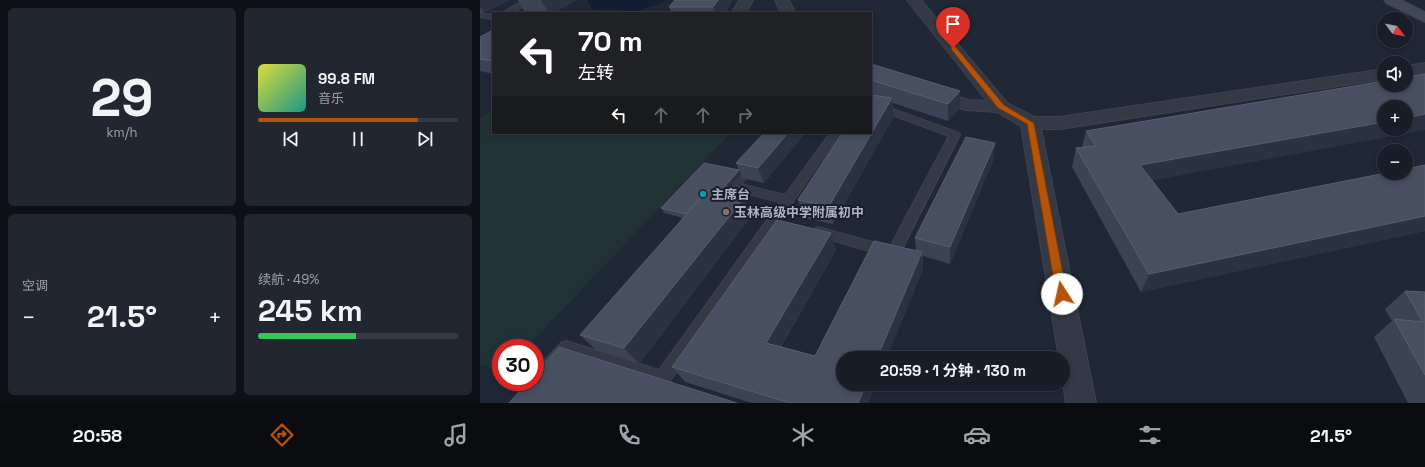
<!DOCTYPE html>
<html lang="zh">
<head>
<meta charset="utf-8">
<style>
  :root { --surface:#181d28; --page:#212630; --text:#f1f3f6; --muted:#9fa2a8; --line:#363b45; --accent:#b45309 }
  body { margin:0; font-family:"Space Grotesk","Noto Sans SC",sans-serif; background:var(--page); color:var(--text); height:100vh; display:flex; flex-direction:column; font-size:15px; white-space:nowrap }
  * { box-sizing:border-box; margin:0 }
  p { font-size:13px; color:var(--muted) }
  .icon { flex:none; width:22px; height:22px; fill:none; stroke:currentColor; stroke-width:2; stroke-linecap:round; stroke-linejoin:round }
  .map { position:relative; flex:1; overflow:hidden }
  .sheet { display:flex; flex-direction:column; gap:8px; padding:8px; background:#0d1016; width:480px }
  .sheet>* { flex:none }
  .guide { position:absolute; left:12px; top:12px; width:380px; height:122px; border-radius:0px; box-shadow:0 2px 6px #0003,0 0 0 1px var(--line); background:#202124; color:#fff; overflow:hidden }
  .needle { width:26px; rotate:122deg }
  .fabs { position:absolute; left:897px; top:12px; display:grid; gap:8px }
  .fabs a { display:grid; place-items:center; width:36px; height:36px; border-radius:50%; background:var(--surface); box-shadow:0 2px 6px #0003,0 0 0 1px var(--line); font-size:20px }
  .speed { position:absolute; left:12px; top:339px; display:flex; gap:8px; font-size:20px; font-weight:700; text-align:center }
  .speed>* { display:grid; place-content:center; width:52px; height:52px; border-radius:50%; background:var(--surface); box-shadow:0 2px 6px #0003,0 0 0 1px var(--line); line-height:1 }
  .speed .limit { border:6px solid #d22; background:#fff; color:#111 }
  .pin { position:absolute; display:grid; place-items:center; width:34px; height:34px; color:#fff; margin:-41px -17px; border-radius:50% 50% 50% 0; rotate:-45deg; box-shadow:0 0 4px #0007 }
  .pin .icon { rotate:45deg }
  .me { position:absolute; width:44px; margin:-22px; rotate:350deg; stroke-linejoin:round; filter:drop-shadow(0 0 3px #0008) }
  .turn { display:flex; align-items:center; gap:14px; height:84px; padding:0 20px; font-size:18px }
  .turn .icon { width:52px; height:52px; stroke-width:2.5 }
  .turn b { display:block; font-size:28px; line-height:34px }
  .lanes { display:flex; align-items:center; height:38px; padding:0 20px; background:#0003; justify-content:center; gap:20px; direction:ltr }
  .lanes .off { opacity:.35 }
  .big { font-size:30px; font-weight:700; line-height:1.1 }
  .sheet .tile { flex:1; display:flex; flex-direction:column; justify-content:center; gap:6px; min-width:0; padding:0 14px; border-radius:6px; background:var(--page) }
  .sheet .dial { align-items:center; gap:0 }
  .dial b { font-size:52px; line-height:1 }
  .song { display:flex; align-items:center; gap:12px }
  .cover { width:48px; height:48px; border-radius:6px; background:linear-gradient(135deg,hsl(60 70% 55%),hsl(170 70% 35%)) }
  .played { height:4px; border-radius:2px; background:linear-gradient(90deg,var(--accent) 80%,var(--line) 80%) }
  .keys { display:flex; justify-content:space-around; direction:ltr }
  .heat { display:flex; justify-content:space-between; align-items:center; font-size:22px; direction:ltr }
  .charge { height:6px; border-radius:3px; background:linear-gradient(90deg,#34c759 49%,var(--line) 0) }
  .sheet .tiles { flex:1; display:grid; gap:8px; grid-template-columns:repeat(2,1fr) }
  .trip { position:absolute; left:356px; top:351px; width:234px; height:40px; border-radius:20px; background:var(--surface); box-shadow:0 2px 6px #0003,0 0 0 1px var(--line); font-weight:700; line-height:40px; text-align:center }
  .tabs { display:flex; height:64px; justify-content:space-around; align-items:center; background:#0a0c10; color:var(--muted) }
  .tabs .icon { width:28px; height:28px }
  .tabs .current { color:var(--accent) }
  .tabs b { font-size:18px; color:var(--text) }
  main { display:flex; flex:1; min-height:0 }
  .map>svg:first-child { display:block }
</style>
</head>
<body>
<main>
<section class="sheet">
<div class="tiles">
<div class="tile dial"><b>29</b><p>km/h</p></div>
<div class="tile">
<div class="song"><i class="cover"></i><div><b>99.8 FM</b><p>音乐</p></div></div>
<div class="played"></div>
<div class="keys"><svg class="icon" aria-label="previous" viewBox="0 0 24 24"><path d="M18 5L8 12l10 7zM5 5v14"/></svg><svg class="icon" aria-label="pause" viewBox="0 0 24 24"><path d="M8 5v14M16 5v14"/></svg><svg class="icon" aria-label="next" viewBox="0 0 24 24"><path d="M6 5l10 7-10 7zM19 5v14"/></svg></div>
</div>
<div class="tile"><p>空调</p>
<div class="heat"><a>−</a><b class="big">21.5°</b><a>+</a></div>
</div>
<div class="tile"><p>续航 · 49%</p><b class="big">245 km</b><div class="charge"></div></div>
</div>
</section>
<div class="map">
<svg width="945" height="403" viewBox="0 0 945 403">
  <rect width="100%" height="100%" fill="#202735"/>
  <path fill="#213236" d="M13,110V133H251L46,348H21V371L0,365V118Z"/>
  <path fill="#141e31" d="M107,0H185L182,3L156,11L112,9Z"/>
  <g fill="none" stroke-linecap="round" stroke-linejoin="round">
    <defs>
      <g id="lane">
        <path d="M44,0H54L32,13H22Z"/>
        <path d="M0,13L13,15V19L0,17Z"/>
        <path d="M391,101L479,133L480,135L418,257L413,258L334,235L332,232L334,229L338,227L410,247L469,136L391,107Z"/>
        <path d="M350,133H360L188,384L182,387L89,356L61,386L55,389L49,386L47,382H55V370L81,343L86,341L179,370L300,202L249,189L247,186L249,183L268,160L272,159L278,163L261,184L305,195Z"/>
      </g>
      <g id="street">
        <path d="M259,0H273L266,13H252Z"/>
        <path d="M295,0H309L315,13H301Z"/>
        <path d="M427,0H441L527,103L554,117H580L904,69V79L580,129H561L616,403H586L583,384V358H579L541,126L517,112L486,110L446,98L443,94L446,90L452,89L488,100L507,101Z"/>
        <path d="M945,63V73L926,76V66Z"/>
      </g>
      <path id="secondary" d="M904,0H921L945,12V22L906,3Z"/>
    </defs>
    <use href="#lane" stroke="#3c424f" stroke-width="2"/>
    <use href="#street" stroke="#3c424f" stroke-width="2"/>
    <use href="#secondary" stroke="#3c424f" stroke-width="2"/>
    <use href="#lane" fill="#333945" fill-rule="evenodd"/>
    <use href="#street" fill="#333945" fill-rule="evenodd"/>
    <use href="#secondary" fill="#414858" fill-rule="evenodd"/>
  </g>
  <g fill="#3b4354">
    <path d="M0,0L4,13H0Z"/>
    <path d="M38,0H97L73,13H58L44,11Z"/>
    <path d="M195,0H253L245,13H192L189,7Z"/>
    <path d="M13,30V74L0,71V37Z"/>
    <path d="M391,64L480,108L468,121L413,103L414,116L353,224L324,218L318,200L391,133Z"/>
    <path d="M606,131L672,180L698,214L945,165V231L661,292L592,167L596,148L602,147Z"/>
    <path d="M284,133H325L284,183L262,178L256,163Z"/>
    <path d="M515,143L513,161L470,264L443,256V269L388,403H272L205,382L192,367L351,233L356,250L301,347L335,356L436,250L435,238Z"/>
    <path d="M259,170L261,175L245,193L272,215L159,364L116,350L100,335L203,218L184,213L181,208Z"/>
    <path d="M925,291L945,292V403H928L894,337L912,321L905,309Z"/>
  </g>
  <g fill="#2b3343">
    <path d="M0,0H31L4,13L0,7Z"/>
    <path d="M61,0H97L73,13H69Z"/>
    <path d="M238,0H253L245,13H235L233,7Z"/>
    <path d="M480,91V108L468,121V104Z"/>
    <path d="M412,98L414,116L353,224L349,206Z"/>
    <path d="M945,114V130L653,184L660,165L904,122V129H926V118Z"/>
    <path d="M308,133H325L284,183L278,168Z"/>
    <path d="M515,143L513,161L470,264V247Z"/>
    <path d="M259,170L261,175L221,222L219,217Z"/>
    <path d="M264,198L272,215L159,364L144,348Z"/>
    <path d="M945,216V231L661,292L669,274Z"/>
    <path d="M351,233L356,250L294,358L286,343Z"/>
    <path d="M442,252L443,269L407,358H397Z"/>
    <path d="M386,384H396L388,403H378Z"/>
  </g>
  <g fill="#474f60" stroke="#575f70">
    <path d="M195,0H238L233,7H189Z"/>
    <path d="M13,30V61L0,59V37Z"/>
    <path d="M391,64L480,91L468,104L391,80Z"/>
    <path d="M945,74V114L926,118V107H904V122L660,165L698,214L906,173H926V169L945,165V216L669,274L596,148L616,146L606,131L904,81V85H926V77Z"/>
    <path d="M391,95L412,98L349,206L318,200L362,133H391Z"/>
    <path d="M284,133H308L278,168L256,163Z"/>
    <path d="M486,137L515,143L470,247L435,238Z"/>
    <path d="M224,163L259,170L240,192L228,190L206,214L181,208Z"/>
    <path d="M228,190L264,198L144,348L100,335Z"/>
    <path d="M297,220L351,233L286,343L335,356L394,241L442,252L397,358H363V384H386L378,403H310L192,367Z"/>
    <path d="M925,291L945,292V375L914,319L943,322Z"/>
    <path d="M79,347L257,403H29L48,382H55V374Z"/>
  </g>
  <path fill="#b45309" stroke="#753606" d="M471,46H475L524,105L554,123L587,294L585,297H578L576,294L547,124L518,108L471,49Z"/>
  <circle fill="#0f9aa8" stroke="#191e2a" stroke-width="1.5" cx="223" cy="194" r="4"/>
  <circle fill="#8d6e63" stroke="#191e2a" stroke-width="1.5" cx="246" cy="212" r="4"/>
  <g text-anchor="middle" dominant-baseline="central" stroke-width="4" stroke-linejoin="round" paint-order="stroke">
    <g font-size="13" font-weight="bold" fill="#adb3c3" stroke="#191e2a" text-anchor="start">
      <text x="231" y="194">主席台</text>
      <text x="254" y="212">玉林高级中学附属初中</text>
    </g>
  </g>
</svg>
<div class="fabs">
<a><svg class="needle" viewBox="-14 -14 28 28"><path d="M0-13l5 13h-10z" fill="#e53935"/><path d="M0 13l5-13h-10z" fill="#9fa2a8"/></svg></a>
<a><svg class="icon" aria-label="sound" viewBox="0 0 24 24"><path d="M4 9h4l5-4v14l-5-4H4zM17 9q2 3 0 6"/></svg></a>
<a>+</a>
<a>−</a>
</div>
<div class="speed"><div class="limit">30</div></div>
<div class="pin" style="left:473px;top:48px;background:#d93025"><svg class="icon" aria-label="arrive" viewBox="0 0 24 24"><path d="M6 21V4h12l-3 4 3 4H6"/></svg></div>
<svg class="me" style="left:582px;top:294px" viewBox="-20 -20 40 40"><circle r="19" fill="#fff"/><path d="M0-13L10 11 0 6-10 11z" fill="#b45309"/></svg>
<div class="trip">20:59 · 1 分钟 · 130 m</div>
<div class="guide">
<div class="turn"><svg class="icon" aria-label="left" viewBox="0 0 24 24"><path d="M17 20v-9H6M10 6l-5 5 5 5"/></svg><div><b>70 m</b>左转</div></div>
<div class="lanes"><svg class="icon" aria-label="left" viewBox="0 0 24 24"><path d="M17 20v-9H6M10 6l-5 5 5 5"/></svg><svg class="icon off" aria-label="ahead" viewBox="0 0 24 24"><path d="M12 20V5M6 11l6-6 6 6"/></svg><svg class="icon off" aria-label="ahead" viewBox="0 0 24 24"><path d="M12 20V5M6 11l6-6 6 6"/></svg><svg class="icon off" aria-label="right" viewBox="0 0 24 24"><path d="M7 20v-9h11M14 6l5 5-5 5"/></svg></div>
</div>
</div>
</main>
<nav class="tabs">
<b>20:58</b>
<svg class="icon current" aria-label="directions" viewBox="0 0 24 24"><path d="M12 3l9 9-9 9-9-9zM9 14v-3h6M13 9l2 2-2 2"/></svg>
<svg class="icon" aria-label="music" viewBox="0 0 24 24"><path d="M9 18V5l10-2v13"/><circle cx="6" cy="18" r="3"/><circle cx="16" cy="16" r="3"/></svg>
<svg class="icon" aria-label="phone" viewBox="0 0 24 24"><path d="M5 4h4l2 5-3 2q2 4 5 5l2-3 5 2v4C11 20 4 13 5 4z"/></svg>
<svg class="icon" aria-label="climate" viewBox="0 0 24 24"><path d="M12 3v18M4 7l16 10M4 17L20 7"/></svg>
<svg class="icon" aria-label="car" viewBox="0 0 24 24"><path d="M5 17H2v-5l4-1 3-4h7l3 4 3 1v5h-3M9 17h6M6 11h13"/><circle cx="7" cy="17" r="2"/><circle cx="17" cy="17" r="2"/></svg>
<svg class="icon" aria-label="filters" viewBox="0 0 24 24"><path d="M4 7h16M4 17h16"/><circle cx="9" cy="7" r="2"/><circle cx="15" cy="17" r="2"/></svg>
<b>21.5°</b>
</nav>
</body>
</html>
